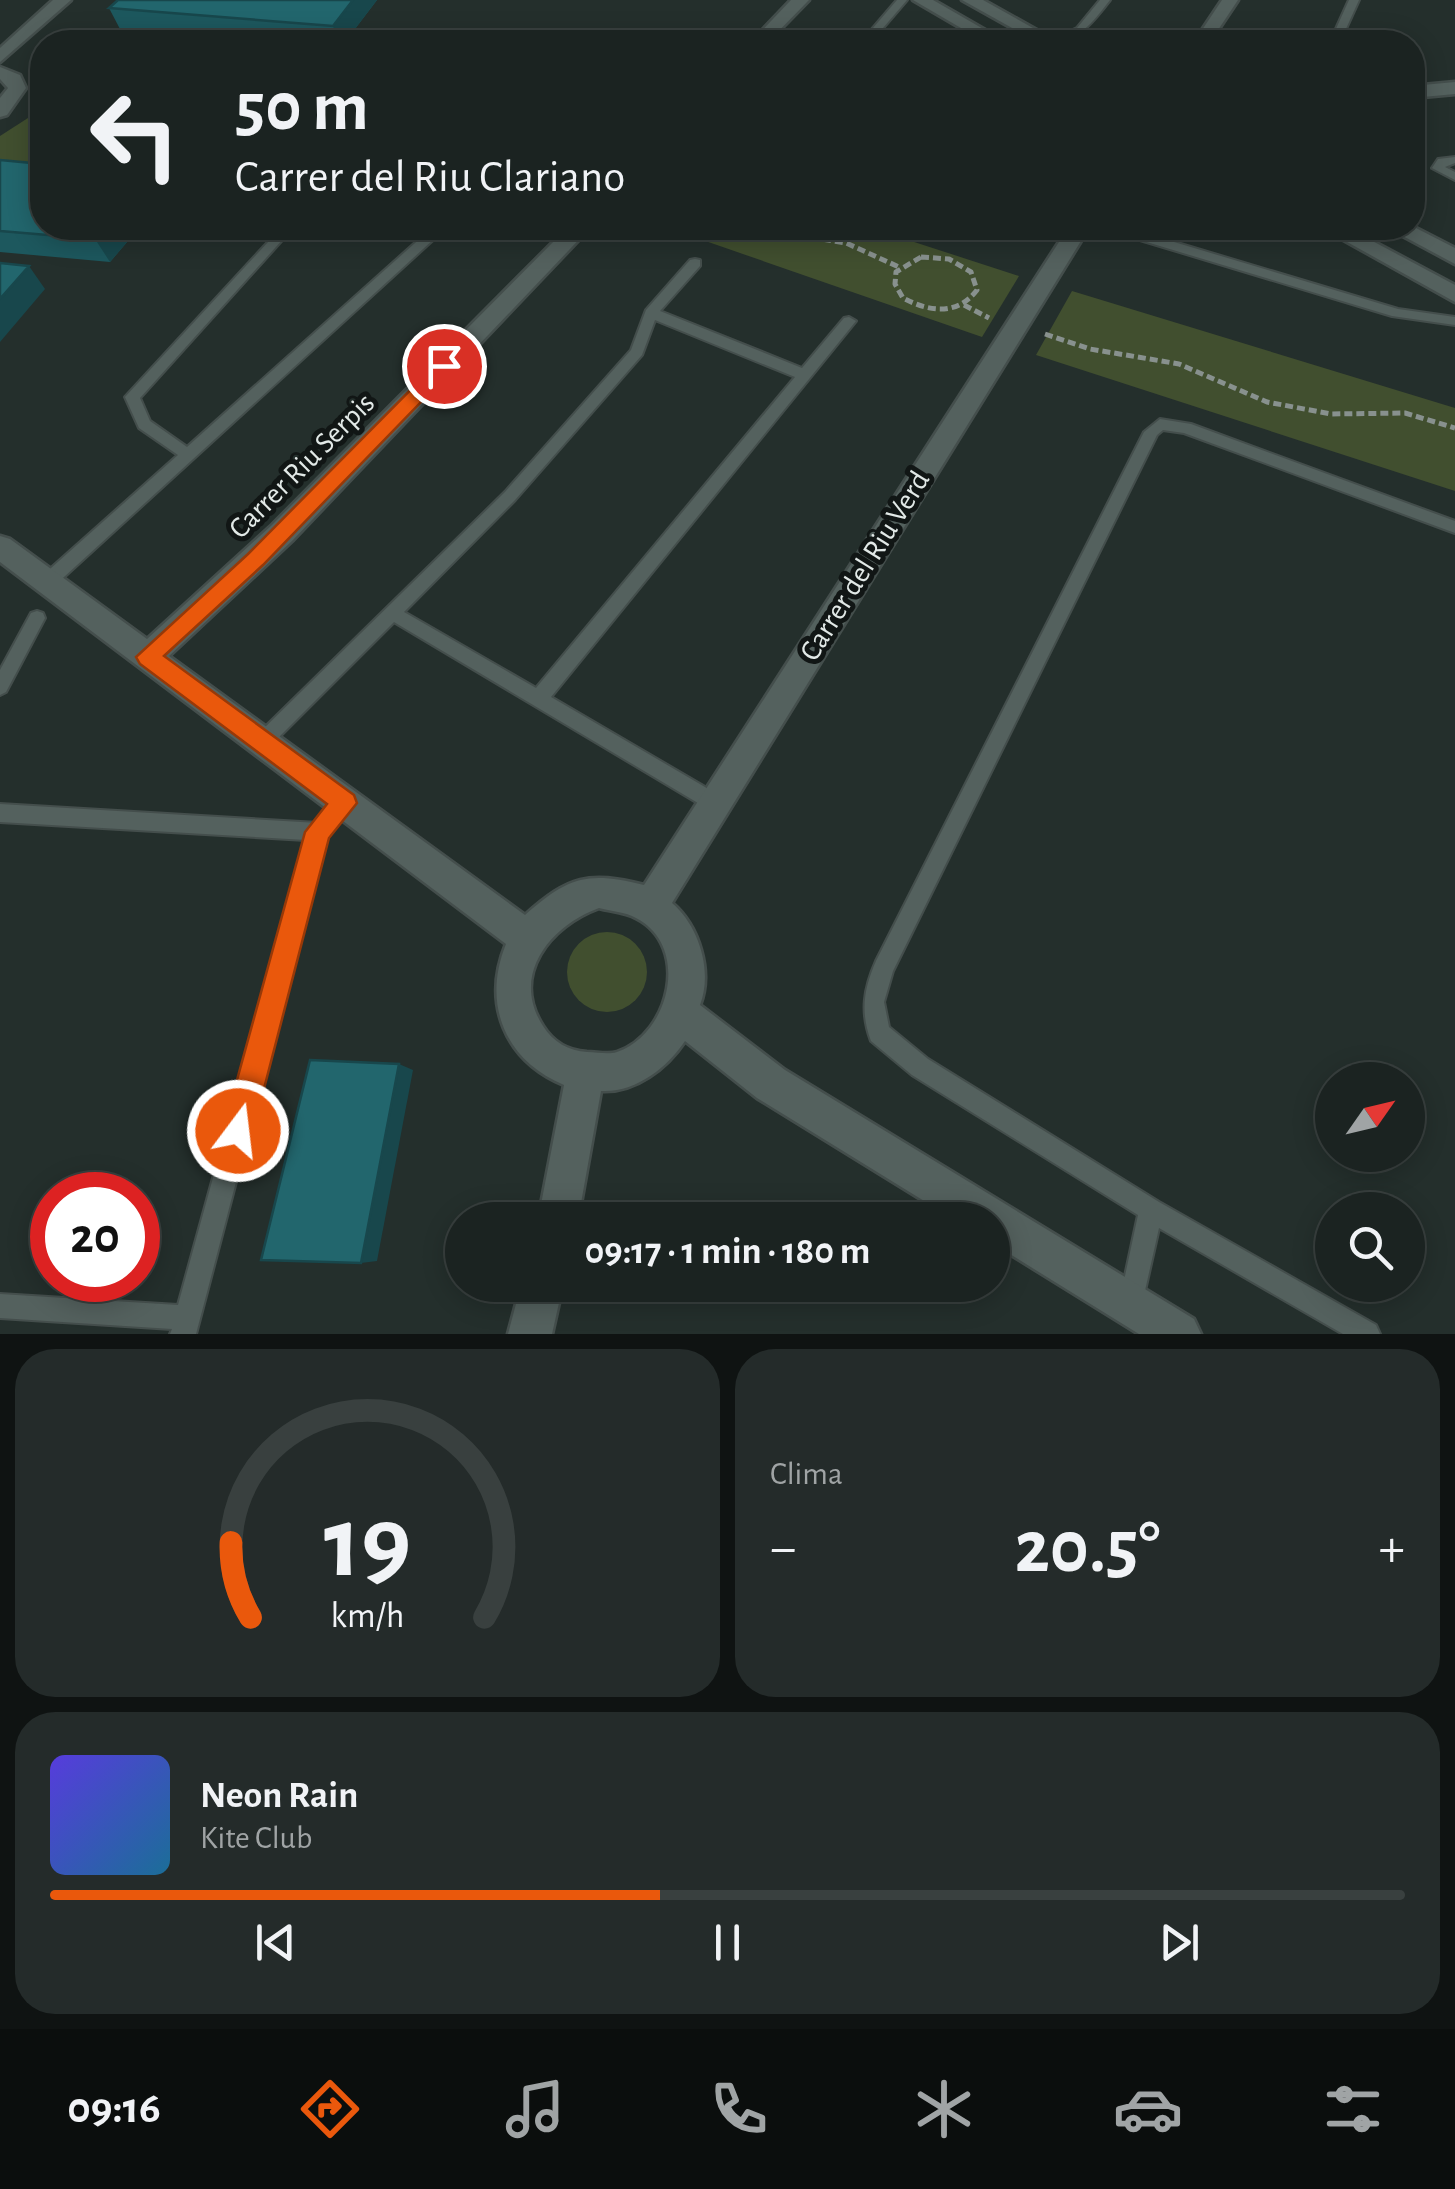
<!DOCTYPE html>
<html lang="es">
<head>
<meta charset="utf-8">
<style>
  :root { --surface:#1b2321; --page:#242b2a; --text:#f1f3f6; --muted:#a0a4a5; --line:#39403f; --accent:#ea580c }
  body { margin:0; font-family:"Alegreya Sans",sans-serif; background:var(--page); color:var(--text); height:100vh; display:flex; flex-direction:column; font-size:38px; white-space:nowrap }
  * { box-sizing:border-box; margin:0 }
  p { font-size:32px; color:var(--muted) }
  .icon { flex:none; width:55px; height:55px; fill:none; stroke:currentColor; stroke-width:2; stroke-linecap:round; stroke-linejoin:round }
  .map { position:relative; height:1334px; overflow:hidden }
  .drawer { display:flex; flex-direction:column; gap:15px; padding:15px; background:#0f1312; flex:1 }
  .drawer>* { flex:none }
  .hud { position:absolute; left:30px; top:30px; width:1395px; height:210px; border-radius:40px; box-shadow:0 5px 25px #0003,0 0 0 2px var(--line); background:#1b2321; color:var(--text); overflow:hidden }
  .needle { width:65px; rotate:56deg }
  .controls { position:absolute; left:1315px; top:1062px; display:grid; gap:20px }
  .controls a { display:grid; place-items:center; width:110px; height:110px; border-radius:50%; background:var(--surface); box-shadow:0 5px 25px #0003,0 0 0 2px var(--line); font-size:50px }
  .speed { position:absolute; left:30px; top:1172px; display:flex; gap:20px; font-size:50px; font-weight:700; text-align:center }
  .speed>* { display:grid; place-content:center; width:130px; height:130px; border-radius:50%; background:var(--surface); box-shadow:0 5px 25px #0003,0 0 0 2px var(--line); line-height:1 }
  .speed .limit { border:15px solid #d22; background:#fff; color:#111 }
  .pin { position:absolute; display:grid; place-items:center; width:85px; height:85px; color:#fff; margin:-42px; border:5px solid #fff; border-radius:50%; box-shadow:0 2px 10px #0007 }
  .me { position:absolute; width:110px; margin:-55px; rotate:15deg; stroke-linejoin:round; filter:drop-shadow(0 0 8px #0008) }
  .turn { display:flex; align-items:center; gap:35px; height:210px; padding:0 40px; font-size:45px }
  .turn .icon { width:130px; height:130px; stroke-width:2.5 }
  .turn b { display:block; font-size:70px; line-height:85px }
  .big { font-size:75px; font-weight:600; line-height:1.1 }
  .drawer .tile { flex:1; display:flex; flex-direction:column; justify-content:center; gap:15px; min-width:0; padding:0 35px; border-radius:40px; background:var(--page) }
  .drawer .dial { align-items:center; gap:0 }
  .dial svg { height:260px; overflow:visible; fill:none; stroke:var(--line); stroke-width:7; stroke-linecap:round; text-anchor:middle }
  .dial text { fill:var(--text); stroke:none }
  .song { display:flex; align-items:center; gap:30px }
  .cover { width:120px; height:120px; border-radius:15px; background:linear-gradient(135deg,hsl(250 70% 55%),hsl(200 70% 35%)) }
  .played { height:10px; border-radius:5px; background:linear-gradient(90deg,var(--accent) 45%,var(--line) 45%) }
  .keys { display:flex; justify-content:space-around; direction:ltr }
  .heat { display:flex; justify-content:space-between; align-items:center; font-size:55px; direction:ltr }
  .drawer .tiles { flex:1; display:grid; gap:15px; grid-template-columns:1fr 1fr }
  .tile:last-child { grid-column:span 2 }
  .trip { position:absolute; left:445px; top:1202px; width:565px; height:100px; border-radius:50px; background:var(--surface); box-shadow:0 5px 25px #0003,0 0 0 2px var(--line); font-weight:600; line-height:100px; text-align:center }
  .tabs { display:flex; height:160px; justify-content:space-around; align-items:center; background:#0b0e0d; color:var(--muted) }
  .tabs .icon { width:70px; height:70px }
  .tabs .selected { color:var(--accent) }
  .tabs b { font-size:45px; color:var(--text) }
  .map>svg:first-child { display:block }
</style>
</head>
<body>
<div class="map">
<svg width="1455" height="1334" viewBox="0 0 1455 1334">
  <rect width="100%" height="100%" fill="#242f2c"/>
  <g fill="#414f2f">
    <path d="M42,109V179L0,174V136Z"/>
    <path d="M668,228H871L1019,276L982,337Z"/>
    <path d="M1072,291L1455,408V491L1036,355Z"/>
    <circle cx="607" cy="972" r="40"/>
  </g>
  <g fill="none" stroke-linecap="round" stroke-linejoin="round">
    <defs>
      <g id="lane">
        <path d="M897,0H907L871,42H861Z"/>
        <path d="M1100,0H1110C1093,22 1079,42 1048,42L1077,28Z"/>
        <path d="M1349,0H1359L1340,42H1330Z"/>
        <path d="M1455,157V163L1445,167L1455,172V180L1432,168L1438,159Z"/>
        <path d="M281,228H293L140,398L150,421L187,447L424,235L410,231L408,228H446L53,587H41L39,582L41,577L178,455L139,428L125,397Z"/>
        <path d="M1134,230L1398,309L1455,317V325L1392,316L1130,237L1128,234Z"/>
        <path d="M695,259L700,260V266L660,311L802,368L844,318L849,317L856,321L551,697L722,797L725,803L722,809L715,812L708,809L394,622L268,748L262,750L256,748L253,742L256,736L505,492L631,350L646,310L690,260ZM655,320L795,377L536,688L404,612L515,500L642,355Z"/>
        <path d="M1160,419L1191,424L1455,521V533L1184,433L1163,430L1157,435L893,971L884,1002L889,1027L928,1059L1159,1202L1376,1325L1380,1334H1343L1159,1228L1140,1313L1131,1316L1122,1313L1119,1304L1138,1215L912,1075L871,1041C860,1012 864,988 876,961L1144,432Z"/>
        <path d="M37,611L43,613L45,618L6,692L0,695V670L31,613Z"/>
        <path d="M0,804L318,823L325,825L328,832L196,1334H170L172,1329L0,1318V1294L178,1305L306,840L0,822Z"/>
      </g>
      <g id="street">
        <path d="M53,0H71L0,62V48Z"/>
        <path d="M791,0H809L768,42H751Z"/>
        <path d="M913,0H933L1006,42H985Z"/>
        <path d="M962,0H983L1058,42H1037Z"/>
        <path d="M1222,0H1238L1210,42H1194Z"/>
        <path d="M0,67L20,75L26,88L7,115L0,117V98L8,88L0,79Z"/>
        <path d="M1455,82V94L1412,98V86Z"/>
        <path d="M1412,226L1455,248V264L1388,228Z"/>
        <path d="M567,228H590L292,541L169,656L525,915C569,876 588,871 644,885L1068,228H1089L672,903C699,926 713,971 700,1005L785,1070L1194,1319L1201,1334H1139L992,1243V1220H955L757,1098L685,1041C667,1068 635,1093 601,1091L578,1220H538L564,1085C504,1060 482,1003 506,944L0,562V536L10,539L147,639L272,525ZM599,908C610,911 626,912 636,918C691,946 670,1034 617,1052C608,1055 597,1052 587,1052C569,1051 553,1042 543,1026C510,975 550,926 599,908Z"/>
        <path d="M1322,228H1348L1455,285V302Z"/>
        <path d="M521,1285H563L552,1334H508Z"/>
      </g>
    </defs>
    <use href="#lane" stroke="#444e4c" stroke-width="4"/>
    <use href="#street" stroke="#444e4c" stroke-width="5"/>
    <path stroke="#88918e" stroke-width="4" stroke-dasharray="6 4" stroke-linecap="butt" d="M31,119L42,121"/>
    <g stroke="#88918e" stroke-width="5" stroke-dasharray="8 4" stroke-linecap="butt">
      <path d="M752,228L846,243L899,267"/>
      <path d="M921,257L949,259L971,272L977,290C957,316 929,312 903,298L895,284L896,272Z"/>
      <path d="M964,305L989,318"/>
      <path d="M1045,334L1090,349L1179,364L1267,402L1331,414L1405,413L1455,428"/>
    </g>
    <use href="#lane" fill="#54615e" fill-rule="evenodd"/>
    <use href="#street" fill="#54615e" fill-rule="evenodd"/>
  </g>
  <g fill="#1d585e">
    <path d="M377,0L345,42H270L121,31L109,8Z"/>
    <path d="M0,160L139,228L110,262L0,252Z"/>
  </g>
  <g fill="#18474c">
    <path d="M353,0H377L345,42H339L333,26Z"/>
    <path d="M105,228H139L110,262L95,239Z"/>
    <path d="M29,266L45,289L0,342V299Z"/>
    <path d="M399,1064L413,1070L377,1261L361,1263Z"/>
  </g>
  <g fill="#22666d" stroke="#18474c" stroke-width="2.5">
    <path d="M118,0H353L333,26L109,8Z"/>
    <path d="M0,160L42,164V228H105L95,239L0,231Z"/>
    <path d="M0,263L29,266L0,299Z"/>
    <path d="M310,1060L399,1064L361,1263L261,1260Z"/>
  </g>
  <path fill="#ea580c" stroke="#983908" stroke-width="2.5" d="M444,360L454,366L451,371L263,565L164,656L354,795L357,803L329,838L253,1131L248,1142L238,1146L227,1142L223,1131L305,832L327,804L140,664L136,657L248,554L438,362Z"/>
  <g text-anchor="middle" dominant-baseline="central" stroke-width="10" stroke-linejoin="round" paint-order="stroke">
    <g font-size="30" fill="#e2e9e7" stroke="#111615">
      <text transform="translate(302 466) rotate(-45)">Carrer Riu Serpis</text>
      <text transform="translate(865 566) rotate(-58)">Carrer del Riu Verd</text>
    </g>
  </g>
</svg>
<div class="controls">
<a><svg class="needle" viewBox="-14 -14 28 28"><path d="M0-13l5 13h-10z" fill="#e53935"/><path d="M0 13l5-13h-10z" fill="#a0a4a5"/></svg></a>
<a><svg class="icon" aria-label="search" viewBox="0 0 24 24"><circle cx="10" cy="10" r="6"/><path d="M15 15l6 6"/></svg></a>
</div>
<div class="speed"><div class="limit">20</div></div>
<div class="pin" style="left:444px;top:366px;background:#d93025"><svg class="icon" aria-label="arrive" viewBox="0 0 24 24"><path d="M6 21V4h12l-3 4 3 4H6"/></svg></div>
<svg class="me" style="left:238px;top:1131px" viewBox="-20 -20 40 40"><circle r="17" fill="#ea580c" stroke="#fff" stroke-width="3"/><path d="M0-11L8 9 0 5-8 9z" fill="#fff"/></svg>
<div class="trip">09:17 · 1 min · 180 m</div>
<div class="hud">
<div class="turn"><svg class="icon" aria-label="left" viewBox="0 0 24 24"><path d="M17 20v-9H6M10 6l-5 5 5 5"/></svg><div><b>50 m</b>Carrer del Riu Clariano</div></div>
</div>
</div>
<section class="drawer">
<div class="tiles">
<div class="tile dial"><svg viewBox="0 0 100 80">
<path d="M14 69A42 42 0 1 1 86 69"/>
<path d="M14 69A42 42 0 0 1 8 46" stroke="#ea580c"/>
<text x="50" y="56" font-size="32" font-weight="700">19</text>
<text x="50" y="72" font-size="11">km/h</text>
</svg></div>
<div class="tile"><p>Clima</p>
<div class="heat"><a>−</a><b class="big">20.5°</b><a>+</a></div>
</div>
<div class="tile">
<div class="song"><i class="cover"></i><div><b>Neon Rain</b><p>Kite Club</p></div></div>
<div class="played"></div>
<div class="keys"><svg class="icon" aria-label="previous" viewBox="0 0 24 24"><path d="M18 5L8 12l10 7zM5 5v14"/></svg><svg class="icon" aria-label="pause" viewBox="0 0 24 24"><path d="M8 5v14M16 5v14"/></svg><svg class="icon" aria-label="next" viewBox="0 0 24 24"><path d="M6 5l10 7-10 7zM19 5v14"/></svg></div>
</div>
</div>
</section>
<nav class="tabs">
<b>09:16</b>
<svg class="icon selected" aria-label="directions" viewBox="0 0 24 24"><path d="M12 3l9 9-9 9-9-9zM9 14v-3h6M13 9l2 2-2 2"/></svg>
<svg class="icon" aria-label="music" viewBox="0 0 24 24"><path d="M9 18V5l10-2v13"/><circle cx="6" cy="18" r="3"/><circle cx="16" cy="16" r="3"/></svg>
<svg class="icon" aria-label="phone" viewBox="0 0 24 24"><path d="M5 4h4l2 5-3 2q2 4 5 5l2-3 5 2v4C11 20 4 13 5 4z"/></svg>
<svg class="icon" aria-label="climate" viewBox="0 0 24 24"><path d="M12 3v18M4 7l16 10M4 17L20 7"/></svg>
<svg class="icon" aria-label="car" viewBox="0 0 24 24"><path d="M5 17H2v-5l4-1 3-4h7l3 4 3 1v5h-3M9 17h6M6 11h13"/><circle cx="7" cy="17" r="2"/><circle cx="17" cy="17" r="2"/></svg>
<svg class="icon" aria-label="filters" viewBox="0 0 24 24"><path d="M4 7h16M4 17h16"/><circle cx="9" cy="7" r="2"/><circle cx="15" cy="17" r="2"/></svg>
</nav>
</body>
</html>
